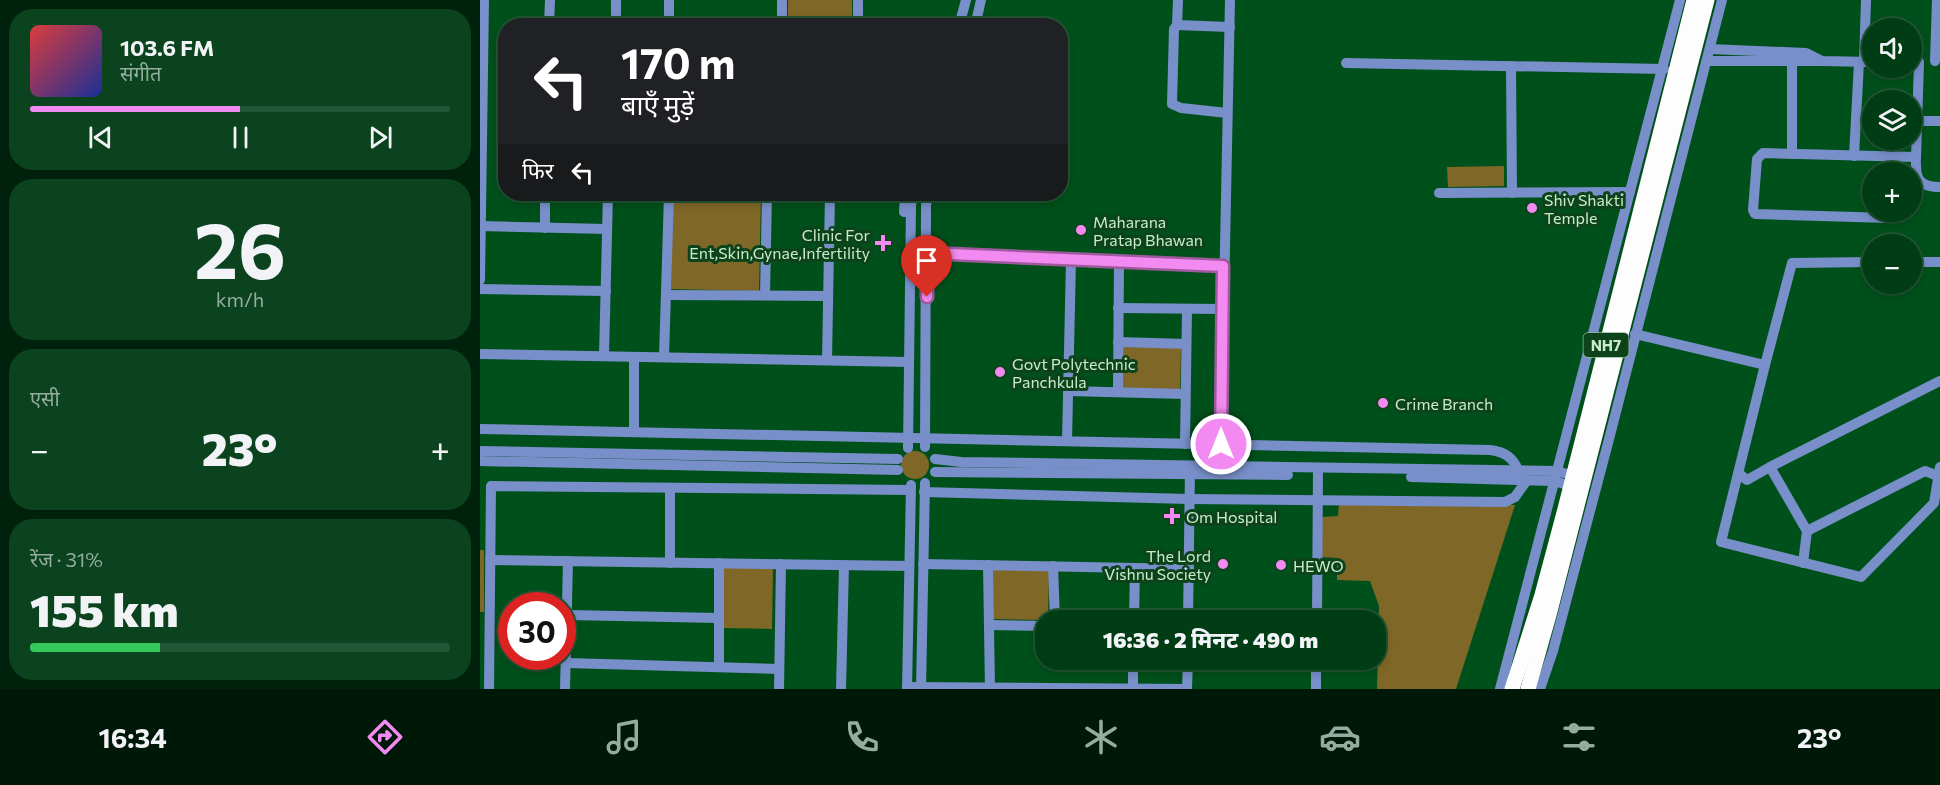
<!DOCTYPE html>
<html lang="hi">
<head>
<meta charset="utf-8">
<style>
  :root { --surface:#003c14; --page:#0a431d; --text:#f1f3f6; --muted:#95ada0; --line:#225634; --accent:#f38af2 }
  body { margin:0; font-family:Commissioner,"Noto Sans Devanagari",sans-serif; background:var(--page); color:var(--text); height:100vh; display:flex; flex-direction:column; font-size:22px; white-space:nowrap }
  * { box-sizing:border-box; margin:0 }
  p { font-size:20px; color:var(--muted) }
  .icon { flex:none; width:33px; height:33px; fill:none; stroke:currentColor; stroke-width:2; stroke-linecap:round; stroke-linejoin:round }
  .map { position:relative; flex:1; overflow:hidden }
  .panel { display:flex; flex-direction:column; gap:9px; padding:9px; background:#00210b; width:480px }
  .panel>* { flex:none }
  .hud { position:absolute; left:18px; top:18px; width:570px; height:183px; border-radius:24px; box-shadow:0 3px 9px #0003,0 0 0 2px var(--line); background:#202124; color:#fff; overflow:hidden }
  .fabs { position:absolute; left:1382px; top:18px; display:grid; gap:12px }
  .fabs a { display:grid; place-items:center; width:60px; height:60px; border-radius:50%; background:var(--surface); box-shadow:0 3px 9px #0003,0 0 0 2px var(--line); font-size:30px }
  .speed { position:absolute; left:18px; top:592px; display:flex; gap:12px; font-size:30px; font-weight:700; text-align:center }
  .speed>* { display:grid; place-content:center; width:78px; height:78px; border-radius:50%; background:var(--surface); box-shadow:0 3px 9px #0003,0 0 0 2px var(--line); line-height:1 }
  .speed .limit { border:9px solid #d22; background:#fff; color:#111 }
  .pin { position:absolute; display:grid; place-items:center; width:51px; height:51px; color:#fff; margin:-62px -26px; border-radius:50% 50% 50% 0; rotate:-45deg; box-shadow:0 0 6px #0007 }
  .pin .icon { rotate:45deg }
  .me { position:absolute; width:66px; margin:-33px; rotate:0deg; stroke-linejoin:round; filter:drop-shadow(0 0 4px #0008) }
  .turn { display:flex; align-items:center; gap:21px; height:126px; padding:0 24px; font-size:27px }
  .turn .icon { width:78px; height:78px; stroke-width:2.5 }
  .turn b { display:block; font-size:42px; line-height:51px }
  .then { display:flex; align-items:center; height:57px; padding:0 24px; background:#0003; gap:12px; font-size:22px }
  .big { font-size:45px; font-weight:800; line-height:1.1 }
  .panel .widget { flex:1; display:flex; flex-direction:column; justify-content:center; gap:9px; min-width:0; padding:0 21px; border-radius:24px; background:var(--page) }
  .panel .dial { align-items:center; gap:0 }
  .dial b { font-size:78px; line-height:1 }
  .song { display:flex; align-items:center; gap:18px }
  .cover { width:72px; height:72px; border-radius:9px; background:linear-gradient(135deg,hsl(0 70% 55%),hsl(230 70% 35%)) }
  .played { height:6px; border-radius:3px; background:linear-gradient(90deg,var(--accent) 50%,var(--line) 50%) }
  .keys { display:flex; justify-content:space-around; direction:ltr }
  .heat { display:flex; justify-content:space-between; align-items:center; font-size:33px; direction:ltr }
  .charge { height:9px; border-radius:4px; background:linear-gradient(90deg,#34c759 31%,var(--line) 0) }
  .trip { position:absolute; left:555px; top:610px; width:351px; height:60px; border-radius:24px; background:var(--surface); box-shadow:0 3px 9px #0003,0 0 0 2px var(--line); font-weight:800; line-height:60px; text-align:center }
  .dock { display:flex; height:96px; justify-content:space-around; align-items:center; background:#001808; color:var(--muted) }
  .dock .icon { width:42px; height:42px }
  .dock .selected { color:var(--accent) }
  .dock b { font-size:27px; color:var(--text) }
  main { display:flex; flex:1; min-height:0 }
  .map>svg:first-child { display:block }
</style>
</head>
<body>
<main>
<section class="panel">
<div class="widget">
<div class="song"><i class="cover"></i><div><b>103.6 FM</b><p>संगीत</p></div></div>
<div class="played"></div>
<div class="keys"><svg class="icon" aria-label="previous" viewBox="0 0 24 24"><path d="M18 5L8 12l10 7zM5 5v14"/></svg><svg class="icon" aria-label="pause" viewBox="0 0 24 24"><path d="M8 5v14M16 5v14"/></svg><svg class="icon" aria-label="next" viewBox="0 0 24 24"><path d="M6 5l10 7-10 7zM19 5v14"/></svg></div>
</div>
<div class="widget dial"><b>26</b><p>km/h</p></div>
<div class="widget"><p>एसी</p>
<div class="heat"><a>−</a><b class="big">23°</b><a>+</a></div>
</div>
<div class="widget"><p>रेंज · 31%</p><b class="big">155 km</b><div class="charge"></div></div>
</section>
<div class="map">
<svg width="1460" height="689" viewBox="0 0 1460 689">
  <rect width="100%" height="100%" fill="#00501b"/>
  <g fill="#7f6727">
    <rect x="308" y="0" width="64" height="25"/>
    <path d="M1024,166V186L968,187L967,167Z"/>
    <path d="M193,194H281L279,291L191,289Z"/>
    <path d="M641,347L701,348L700,391L640,390Z"/>
    <circle cx="435" cy="465" r="14"/>
    <path d="M859,503L1035,505L976,689H897L899,606L890,581L857,580V558L840,557L841,517L858,516Z"/>
    <rect x="0" y="550" width="4" height="62"/>
    <path d="M244,566L293,567L292,629L243,628Z"/>
    <path d="M513,568L569,569L568,620L512,619Z"/>
  </g>
  <g fill="none" stroke-linecap="round" stroke-linejoin="round">
    <g stroke="#788fca" stroke-width="10">
      <path d="M302,0V26"/>
      <path d="M378,0V26"/>
      <path d="M698,0L697,25L694,29L692,104L701,108L747,113"/>
      <path d="M697,25L750,27"/>
      <path d="M69,26L70,0"/>
      <path d="M136,26V0"/>
      <path d="M189,26V0"/>
      <path d="M479,26L486,0"/>
      <path d="M495,26L501,0"/>
      <path d="M1230,49L1326,53L1342,61L1392,62"/>
      <path d="M1227,61H1340"/>
      <path d="M1455,61L1457,0"/>
      <path d="M1384,62L1386,0"/>
      <path d="M866,63L1184,69"/>
      <path d="M1031,66L1032,193"/>
      <path d="M1438,121H1460"/>
      <path d="M1312,154V62"/>
      <path d="M1374,156L1379,62"/>
      <path d="M1436,157C1435,178 1438,187 1460,187"/>
      <path d="M959,193L1150,192"/>
      <path d="M424,212L425,194"/>
      <path d="M1413,212L1409,218L1275,214L1273,210L1277,159L1283,153L1436,157L1439,62"/>
      <path d="M1,226L127,229"/>
      <path d="M65,228V194"/>
      <path d="M430,253L743,266"/>
      <path d="M1431,262H1460"/>
      <path d="M0,280L4,0"/>
      <path d="M0,289L126,291"/>
      <path d="M186,295L348,296"/>
      <path d="M285,295L287,194"/>
      <path d="M638,308L742,309"/>
      <path d="M1155,334L1285,365L1312,263L1392,262"/>
      <path d="M638,342L706,344"/>
      <path d="M0,354L429,362"/>
      <path d="M124,356L128,194"/>
      <path d="M184,357L189,194"/>
      <path d="M347,360L350,194"/>
      <path d="M1285,365L1241,542L1381,577L1454,503L1460,467"/>
      <path d="M588,391L705,394"/>
      <path d="M638,392L639,261"/>
      <path d="M0,429L1010,450C1025,452 1033,457 1039,472"/>
      <path d="M154,432V357"/>
      <path d="M587,441L591,260"/>
      <path d="M705,444L707,309"/>
      <path d="M741,444L750,0"/>
      <path d="M445,447L446,205L449,194"/>
      <path d="M428,448L431,205L434,194"/>
      <path d="M0,451L418,459"/>
      <path d="M455,459L481,462L1076,471L1099,477"/>
      <path d="M0,461L418,470"/>
      <path d="M1290,467L1460,381"/>
      <path d="M455,472L808,475"/>
      <path d="M1258,473L1267,480L1290,467L1327,531L1323,563"/>
      <path d="M931,477L1074,481L1098,488"/>
      <path d="M190,488V563"/>
      <path d="M444,492L709,499L1025,502L1035,497L1047,480"/>
      <path d="M1327,531L1445,471L1458,476"/>
      <path d="M10,560L429,566"/>
      <path d="M443,564L709,569"/>
      <path d="M508,565L510,689"/>
      <path d="M573,566L575,621"/>
      <path d="M87,615L239,618"/>
      <path d="M654,621L655,568"/>
      <path d="M708,621L710,468"/>
      <path d="M837,621L838,468"/>
      <path d="M510,625L566,626"/>
      <path d="M86,663L299,669"/>
      <path d="M239,667V563"/>
      <path d="M427,687L707,689"/>
      <path d="M9,689L11,486L430,490"/>
      <path d="M85,689L88,561"/>
      <path d="M299,689L301,564"/>
      <path d="M361,689L364,565"/>
      <path d="M427,689L431,485"/>
      <path d="M441,689L445,483"/>
      <path d="M653,689V660"/>
      <path d="M707,689L708,660"/>
      <path d="M836,689V660"/>
      <path d="M1020,689L1200,0"/>
      <path d="M1060,689L1073,651L1128,443L1242,0"/>
    </g>
    <g stroke="#fdfdfd" stroke-width="15">
      <path d="M1032,689L1062,595L1085,509L1214,0"/>
      <path d="M1048,689L1069,615L1227,0"/>
    </g>
  </g>
  <g fill="none" stroke-linecap="round" stroke-linejoin="round">
    <defs>
      <path id="route" d="M447,297V253L743,266L741,444"/>
    </defs>
    <use href="#route" stroke="#9e5a9d" stroke-width="15"/>
    <use href="#route" stroke="#f38af2" stroke-width="10"/>
  </g>
  <g fill="#f38af2" stroke="#0d431a" stroke-width="2">
    <circle cx="1052" cy="208" r="6"/>
    <circle cx="601" cy="230" r="6"/>
    <path d="M400 234h6v6h6v6h-6v6h-6v-6h-6v-6h6z"/>
    <circle cx="520" cy="372" r="6"/>
    <circle cx="903" cy="403" r="6"/>
    <path d="M689 507h6v6h6v6h-6v6h-6v-6h-6v-6h6z"/>
    <circle cx="743" cy="564" r="6"/>
    <circle cx="801" cy="565" r="6"/>
  </g>
  <g text-anchor="middle" dominant-baseline="central" stroke-width="6" stroke-linejoin="round" paint-order="stroke">
    <rect fill="#0d431a" stroke="#91b997" stroke-width="1.5" x="1103.5" y="333" width="45" height="24" rx="4.5"/>
    <g font-size="15" font-weight="bold" fill="#caeccd">
      <text x="1126" y="345">NH7</text>
    </g>
    <g font-size="16" fill="#caeccd" stroke="#0d431a" text-anchor="start">
      <text x="1064" y="199">Shiv Shakti<tspan x="1064" dy="18">Temple</tspan></text>
      <text x="613" y="221">Maharana<tspan x="613" dy="18">Pratap Bhawan</tspan></text>
      <text x="390" y="234" text-anchor="end">Clinic For<tspan x="390" dy="18">Ent,Skin,Gynae,Infertility</tspan></text>
      <text x="532" y="363">Govt Polytechnic<tspan x="532" dy="18">Panchkula</tspan></text>
      <text x="915" y="403">Crime Branch</text>
      <text x="706" y="516">Om Hospital</text>
      <text x="731" y="555" text-anchor="end">The Lord<tspan x="731" dy="18">Vishnu Society</tspan></text>
      <text x="813" y="565">HEWO</text>
    </g>
  </g>
</svg>
<div class="fabs">
<a><svg class="icon" aria-label="sound" viewBox="0 0 24 24"><path d="M4 9h4l5-4v14l-5-4H4zM17 9q2 3 0 6"/></svg></a>
<a><svg class="icon" aria-label="layers" viewBox="0 0 24 24"><path d="M12 4l9 5-9 5-9-5zM3 14l9 5 9-5"/></svg></a>
<a>+</a>
<a>−</a>
</div>
<div class="speed"><div class="limit">30</div></div>
<div class="pin" style="left:447px;top:297px;background:#d93025"><svg class="icon" aria-label="arrive" viewBox="0 0 24 24"><path d="M6 21V4h12l-3 4 3 4H6"/></svg></div>
<svg class="me" style="left:741px;top:444px" viewBox="-20 -20 40 40"><circle r="17" fill="#f38af2" stroke="#fff" stroke-width="3"/><path d="M0-11L8 9 0 5-8 9z" fill="#fff"/></svg>
<div class="trip">16:36 · 2 मिनट · 490 m</div>
<div class="hud">
<div class="turn"><svg class="icon" aria-label="left" viewBox="0 0 24 24"><path d="M17 20v-9H6M10 6l-5 5 5 5"/></svg><div><b>170 m</b>बाएँ मुड़ें</div></div>
<div class="then">फिर<svg class="icon" aria-label="left" viewBox="0 0 24 24"><path d="M17 20v-9H6M10 6l-5 5 5 5"/></svg></div>
</div>
</div>
</main>
<nav class="dock">
<b>16:34</b>
<svg class="icon selected" aria-label="directions" viewBox="0 0 24 24"><path d="M12 3l9 9-9 9-9-9zM9 14v-3h6M13 9l2 2-2 2"/></svg>
<svg class="icon" aria-label="music" viewBox="0 0 24 24"><path d="M9 18V5l10-2v13"/><circle cx="6" cy="18" r="3"/><circle cx="16" cy="16" r="3"/></svg>
<svg class="icon" aria-label="phone" viewBox="0 0 24 24"><path d="M5 4h4l2 5-3 2q2 4 5 5l2-3 5 2v4C11 20 4 13 5 4z"/></svg>
<svg class="icon" aria-label="climate" viewBox="0 0 24 24"><path d="M12 3v18M4 7l16 10M4 17L20 7"/></svg>
<svg class="icon" aria-label="car" viewBox="0 0 24 24"><path d="M5 17H2v-5l4-1 3-4h7l3 4 3 1v5h-3M9 17h6M6 11h13"/><circle cx="7" cy="17" r="2"/><circle cx="17" cy="17" r="2"/></svg>
<svg class="icon" aria-label="filters" viewBox="0 0 24 24"><path d="M4 7h16M4 17h16"/><circle cx="9" cy="7" r="2"/><circle cx="15" cy="17" r="2"/></svg>
<b>23°</b>
</nav>
</body>
</html>
